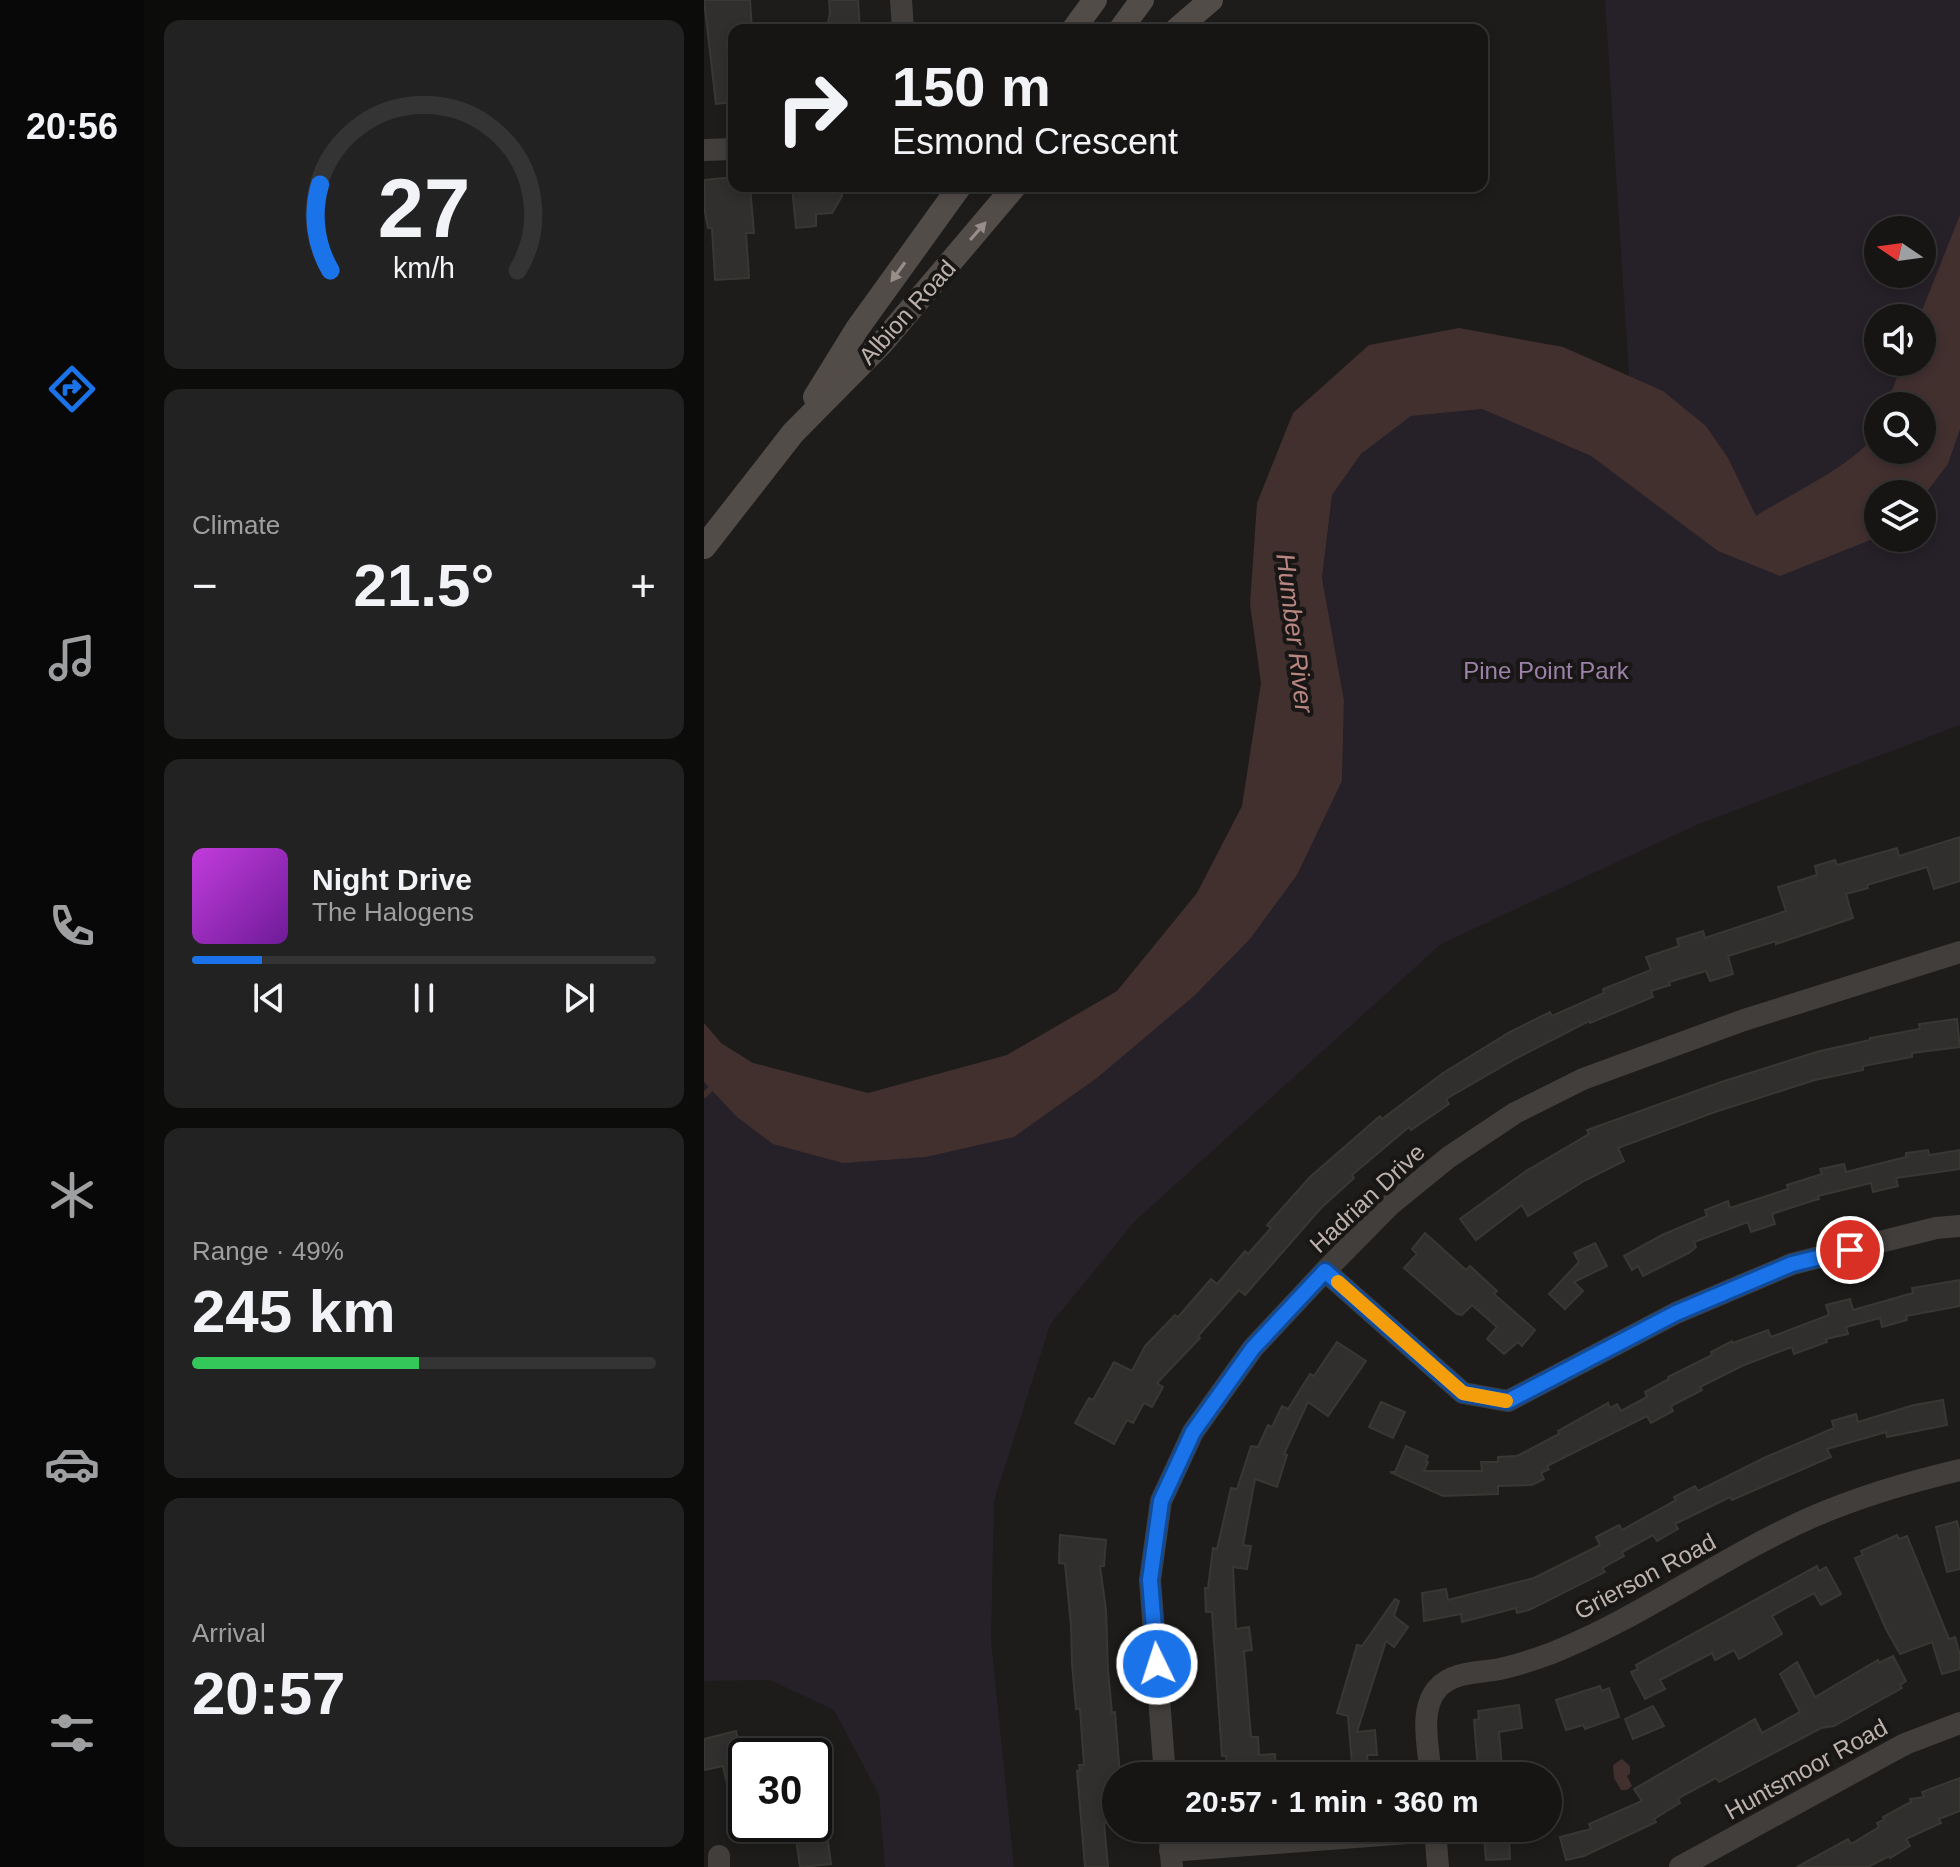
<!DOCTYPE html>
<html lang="en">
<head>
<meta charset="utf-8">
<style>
  :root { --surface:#161514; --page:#232222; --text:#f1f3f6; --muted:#9e9fa0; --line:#353434; --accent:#1a73e8 }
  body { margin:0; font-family:Helvetica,sans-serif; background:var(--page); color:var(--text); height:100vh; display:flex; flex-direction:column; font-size:30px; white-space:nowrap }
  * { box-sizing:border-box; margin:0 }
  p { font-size:26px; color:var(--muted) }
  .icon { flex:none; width:44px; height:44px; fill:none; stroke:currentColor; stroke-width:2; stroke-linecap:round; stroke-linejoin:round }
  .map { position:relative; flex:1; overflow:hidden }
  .sheet { display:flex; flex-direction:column; gap:20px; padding:20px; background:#0c0c0b; width:560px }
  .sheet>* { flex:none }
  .guide { position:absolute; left:24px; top:24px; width:760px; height:168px; border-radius:16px; box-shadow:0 4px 12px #0003,0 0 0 2px var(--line); background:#161514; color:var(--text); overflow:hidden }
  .needle { width:52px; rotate:283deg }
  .controls { position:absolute; left:1160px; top:216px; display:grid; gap:16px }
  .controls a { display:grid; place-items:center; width:72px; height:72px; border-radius:50%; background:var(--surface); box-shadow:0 4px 12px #0003,0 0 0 2px var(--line); font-size:40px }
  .speed { position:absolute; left:24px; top:1738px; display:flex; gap:16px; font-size:40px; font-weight:700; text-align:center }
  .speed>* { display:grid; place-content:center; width:104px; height:104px; border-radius:50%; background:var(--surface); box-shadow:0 4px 12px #0003,0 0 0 2px var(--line); line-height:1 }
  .speed .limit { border:4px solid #111; border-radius:12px; background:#fff; color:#111 }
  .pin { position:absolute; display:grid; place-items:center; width:68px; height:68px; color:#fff; margin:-34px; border:4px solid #fff; border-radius:50%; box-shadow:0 2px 8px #0007 }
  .me { position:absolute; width:88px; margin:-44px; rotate:356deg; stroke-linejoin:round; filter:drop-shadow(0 0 6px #0008) }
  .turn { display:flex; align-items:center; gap:28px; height:168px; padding:0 32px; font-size:36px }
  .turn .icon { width:104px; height:104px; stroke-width:2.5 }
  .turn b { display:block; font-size:56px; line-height:68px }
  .big { font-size:60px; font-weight:700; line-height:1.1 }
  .sheet .widget { flex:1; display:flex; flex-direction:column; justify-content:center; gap:12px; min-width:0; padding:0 28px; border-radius:16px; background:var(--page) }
  .sheet .dial { align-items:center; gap:0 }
  .dial svg { height:208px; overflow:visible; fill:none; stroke:var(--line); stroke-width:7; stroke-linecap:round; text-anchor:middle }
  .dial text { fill:var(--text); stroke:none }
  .song { display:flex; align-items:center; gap:24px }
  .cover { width:96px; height:96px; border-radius:12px; background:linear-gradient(135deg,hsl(290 70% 55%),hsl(280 70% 35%)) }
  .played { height:8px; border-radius:4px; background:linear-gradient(90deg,var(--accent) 15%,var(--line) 15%) }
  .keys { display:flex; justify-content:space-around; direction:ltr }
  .heat { display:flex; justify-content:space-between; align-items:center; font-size:44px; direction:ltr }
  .charge { height:12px; border-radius:6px; background:linear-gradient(90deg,#34c759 49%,var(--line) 0) }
  .trip { position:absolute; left:398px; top:1762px; width:460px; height:80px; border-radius:40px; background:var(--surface); box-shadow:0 4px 12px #0003,0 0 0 2px var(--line); font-weight:700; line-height:80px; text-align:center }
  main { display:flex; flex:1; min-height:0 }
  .tab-bar { display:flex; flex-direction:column; width:144px; justify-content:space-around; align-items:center; background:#090808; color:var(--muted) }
  .tab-bar .icon { width:56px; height:56px }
  .tab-bar .active { color:var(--accent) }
  .tab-bar b { font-size:36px; color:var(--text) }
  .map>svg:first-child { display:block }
</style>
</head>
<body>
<main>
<nav class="tab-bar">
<b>20:56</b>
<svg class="icon active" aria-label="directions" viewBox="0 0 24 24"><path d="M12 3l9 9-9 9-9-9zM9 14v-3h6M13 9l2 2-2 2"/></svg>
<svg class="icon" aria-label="music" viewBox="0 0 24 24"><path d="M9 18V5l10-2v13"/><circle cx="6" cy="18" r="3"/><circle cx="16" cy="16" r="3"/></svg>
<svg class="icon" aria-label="phone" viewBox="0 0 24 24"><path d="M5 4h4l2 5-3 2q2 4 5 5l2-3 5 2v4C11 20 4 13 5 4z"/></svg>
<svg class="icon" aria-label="climate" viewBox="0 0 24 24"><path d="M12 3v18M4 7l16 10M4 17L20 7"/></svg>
<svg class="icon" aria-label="car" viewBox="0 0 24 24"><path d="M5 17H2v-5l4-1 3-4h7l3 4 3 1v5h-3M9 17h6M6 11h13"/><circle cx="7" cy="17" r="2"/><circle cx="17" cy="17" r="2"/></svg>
<svg class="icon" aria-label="filters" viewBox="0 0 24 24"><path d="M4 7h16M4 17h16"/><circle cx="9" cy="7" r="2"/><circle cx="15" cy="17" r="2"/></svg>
</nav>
<section class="sheet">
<div class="widget dial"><svg viewBox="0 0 100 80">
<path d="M14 69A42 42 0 1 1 86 69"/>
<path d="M14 69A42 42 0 0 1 10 36" stroke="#1a73e8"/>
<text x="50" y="56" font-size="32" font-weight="700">27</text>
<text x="50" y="72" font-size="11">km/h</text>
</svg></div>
<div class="widget"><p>Climate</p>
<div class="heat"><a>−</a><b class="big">21.5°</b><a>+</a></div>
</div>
<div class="widget">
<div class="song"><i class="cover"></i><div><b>Night Drive</b><p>The Halogens</p></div></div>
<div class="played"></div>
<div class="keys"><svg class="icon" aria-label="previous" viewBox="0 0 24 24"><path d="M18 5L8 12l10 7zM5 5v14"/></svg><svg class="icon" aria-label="pause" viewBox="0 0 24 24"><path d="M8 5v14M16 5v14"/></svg><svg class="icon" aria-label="next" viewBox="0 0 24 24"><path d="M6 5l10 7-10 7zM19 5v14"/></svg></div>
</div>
<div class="widget"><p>Range · 49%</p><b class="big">245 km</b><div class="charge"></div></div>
<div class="widget"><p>Arrival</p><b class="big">20:57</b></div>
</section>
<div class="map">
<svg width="1256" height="1867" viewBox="0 0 1256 1867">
  <rect width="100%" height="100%" fill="#1d1c1a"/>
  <path fill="#262028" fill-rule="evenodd" d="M901,0H1256V725L990,826L737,944L430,1222L346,1325L290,1501L287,1640L310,1867H181L175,1795L130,1710L66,1680L0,1681V1082L8,1088L310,1137L393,1078L489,996L546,939L593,875L638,781L640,700L618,578L628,495L657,454L707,416L778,409L887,456L927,485L925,376ZM1174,230H1218V274H1174ZM1174,318H1218V362H1174ZM1174,406H1218V450H1174ZM1174,494H1218V538H1174Z"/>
  <g fill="#42302f">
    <path d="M1256,215V429L1244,464L1218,498V494H1174V537L1076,576L1014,551L887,456L778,409L707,416L657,454L628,495L618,578L640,700L638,781L593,875L546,939L490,996L393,1078L310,1137L222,1157L139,1163L69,1144L33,1117L0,1082V1023L17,1043L49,1063L164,1093L303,1055L413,991L493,893L538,806L557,683L546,604L553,503L589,413L665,345L755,328L859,347L959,391L1002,426L1024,458L1052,516C1082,496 1162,460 1174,428V450H1218V406H1182L1199,362H1218V318H1215Z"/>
    <path d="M918,1759L926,1766V1774L923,1776L928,1786L923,1790H917L910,1778L909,1765Z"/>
  </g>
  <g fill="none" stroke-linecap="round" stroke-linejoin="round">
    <path stroke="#42302f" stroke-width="6" d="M0,1095L12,1084"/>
  </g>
  <g fill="#312f2d" stroke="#393734" stroke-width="2">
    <path d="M0,0H46L48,30H30V102L12,104Z"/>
    <path d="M125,0H154L156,30H122L126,14Z"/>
    <path d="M30,177V186H46L50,233H42L45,278L11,280L8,228H4L1,213L0,180Z"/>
    <path d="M88,186H137L138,196L128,213L112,214V226L92,228Z"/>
    <path d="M1256,837V881L1230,889L1223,867L1163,885L1164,888L1142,894L1149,918L1072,944V941L1024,956L1029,974L1006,981L1002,971L965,982L966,985L947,991L949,997L886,1023L885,1021L813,1058L742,1099L745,1104L707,1130L705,1127L648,1175L650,1178L617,1208L541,1295L535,1290L494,1336L496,1338L453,1383L459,1387L448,1407L440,1403L429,1423L423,1420L410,1444L371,1423L385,1398L389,1400L410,1362L428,1371L441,1346L471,1315L474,1317L507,1279L513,1284L541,1251L544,1254L567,1228L563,1225L606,1177L676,1116L678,1119L739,1073L806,1032L846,1012L848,1016L900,993L899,989L947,970L942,957L975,946L973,939L999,931L1001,938L1082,911L1074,887L1113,875L1111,866L1131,860L1133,865L1193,848L1195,856Z"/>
    <path d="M1253,1019L1256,1047L1208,1053V1057L1159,1066V1070L1111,1080L1011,1112L914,1148L920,1161L880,1181L824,1216L818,1205L772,1240L756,1219L822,1171L885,1134L883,1130L1017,1082L1116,1051L1166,1040V1038L1216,1029L1215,1024Z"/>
    <path d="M1224,1150L1225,1155L1256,1150V1169L1192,1178L1194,1186L1169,1192L1167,1183L1114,1196L1115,1199L1111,1200L1068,1214L1071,1224L1047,1232L1044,1222L990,1242L992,1247L985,1253L939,1276L934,1266L928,1270L920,1256L958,1235L1003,1216L1001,1210L1024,1201L1026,1208L1084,1189L1083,1185L1118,1174L1116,1169L1140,1164L1142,1172L1202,1157V1153Z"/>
    <path d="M721,1233L762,1270L766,1266L793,1291L790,1294L831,1330L818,1346L814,1342L800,1354L783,1339L793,1327L768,1305L758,1315L753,1314L700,1268L713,1254L708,1249Z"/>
    <path d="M891,1243L903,1266L870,1282L879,1291L861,1309L845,1294L875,1262L870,1253Z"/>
    <path d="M1256,1280V1306L1202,1316L1203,1320L1178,1327L1176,1318L1142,1327L1144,1334L1122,1339L1123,1342L1090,1354L1088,1347L1040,1365L996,1387L998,1390L967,1406L969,1411L947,1423L943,1416L843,1466L845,1469L837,1473L840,1479L828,1485L794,1486V1494L739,1496L686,1472H691L702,1446L724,1456L722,1461L724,1462L720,1471H778L777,1462H794V1457L813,1456L855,1434L854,1431L904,1403L906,1408L913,1404L917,1411L943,1397L941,1392L965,1379L964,1377L1008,1355L1007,1352L1028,1341L1029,1343L1064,1330L1067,1337L1125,1315L1122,1305L1146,1299L1149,1310L1209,1293L1208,1288Z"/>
    <path d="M633,1342L662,1361L624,1416L604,1402L580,1454L583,1455L573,1487L551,1479L539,1545L547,1546L543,1569L529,1567L532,1629L545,1627L548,1650L540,1651L547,1737H554L555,1755L571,1754L572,1769L548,1772L547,1762L523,1764L522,1756H518L508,1612H502L501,1588H504L509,1548L513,1549L527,1488L533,1489L547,1446L554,1447L564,1425L568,1427L578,1406L584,1409L606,1374L610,1376Z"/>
    <path d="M1239,1400L1243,1425L1183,1437L1182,1432L1123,1449L1127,1457L1028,1500L1026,1497L971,1524L974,1529L953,1541L949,1535L918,1552L920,1556L898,1568L901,1572L825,1610L813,1613L812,1608L758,1622L757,1614L720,1621L718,1593L742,1589L744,1600L830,1578L896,1545L892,1537L915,1525L918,1530L972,1500L970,1497L991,1486L994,1491L1062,1457L1130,1428L1128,1421L1152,1414L1154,1422L1210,1405Z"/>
    <path d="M677,1402L701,1412L689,1438L665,1427Z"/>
    <path d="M1253,1521L1256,1534V1569L1243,1572L1232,1527Z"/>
    <path d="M356,1535L402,1540L400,1566H396L402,1610L404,1670L408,1713L411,1712L416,1776H412V1822L400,1823L404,1867H381L373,1771L376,1770L375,1765H380L376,1709H372L368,1664L367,1626L361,1564L355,1563Z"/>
    <path d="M1193,1535L1195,1539L1203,1536L1245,1639L1251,1637L1256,1655V1669L1238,1674L1228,1642L1196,1654L1182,1629L1151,1558L1159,1555L1157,1551Z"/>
    <path d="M1113,1566L1115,1571L1122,1567L1137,1594L1117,1605L1110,1593L1068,1616L1078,1634L1035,1659L1030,1650L1011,1660L1008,1653L956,1680L961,1689L941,1699L927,1672L934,1669L932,1665Z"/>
    <path d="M691,1599L695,1601L690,1616L704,1627L690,1647L682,1641L653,1732L671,1730L673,1755H663L665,1776H649L644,1716L633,1713L653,1645L658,1646Z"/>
    <path d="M1189,1656L1202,1681L1196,1685L1198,1688L1130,1726L1117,1728L1015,1782L1012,1778L980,1795L974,1799L976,1803L950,1819L952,1822L880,1856L862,1860L856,1837L887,1829L885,1824L938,1801L930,1789L1051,1719L1058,1733L1096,1712L1076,1674L1093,1662L1111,1697L1174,1660L1175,1663Z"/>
    <path d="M896,1686L898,1691L905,1688L915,1717L881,1729L879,1725L862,1730L852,1700Z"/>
    <path d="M815,1705L818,1728L795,1732L798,1767L774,1769L770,1720L775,1719L774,1711Z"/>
    <path d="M949,1706L960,1726L929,1739L921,1719Z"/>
    <path d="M32,1731L42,1775L22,1780L19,1766L0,1770V1739Z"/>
    <path d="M1256,1778V1811L1235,1819L1237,1823L1202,1839L1206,1846L1186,1858L1185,1856L1164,1867H1093L1144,1839L1147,1844L1175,1827L1173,1823L1180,1820L1179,1817L1207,1802L1206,1799L1220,1797L1218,1792Z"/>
    <path d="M122,1827L127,1864L96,1867L91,1831Z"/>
    <path d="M805,1835L806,1859L782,1860L780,1837Z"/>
  </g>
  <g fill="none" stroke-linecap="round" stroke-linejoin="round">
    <g stroke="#423e3b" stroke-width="22">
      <path d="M197,0L199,30"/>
      <path d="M0,150L30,149"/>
      <path d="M621,1271L759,1393L804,1401L972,1313L1088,1264L1232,1228L1256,1226"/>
      <path d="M461,1776L446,1580L457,1501L489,1432L549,1348L621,1271L686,1205L745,1157L811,1113L879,1079L1040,1020L1256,952"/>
      <path d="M727,1776C725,1750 714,1709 734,1688C749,1671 776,1673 796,1669C814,1665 832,1659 848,1653C938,1617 1018,1557 1106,1518C1154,1497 1205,1482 1256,1470"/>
      <path d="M465,1828L468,1867"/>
      <path d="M731,1828L734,1867"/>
      <path d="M466,1851L731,1831"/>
      <path d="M15,1856V1867"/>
      <path d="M976,1867L1201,1744L1256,1723"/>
    </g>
    <g stroke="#524c49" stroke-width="24">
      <path d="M369,30L391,0"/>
      <path d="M416,30L438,0"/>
      <path d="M472,30L507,0"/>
      <path d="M111,397L153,329L256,186"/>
      <path d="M0,547L89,433L178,343L311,186"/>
    </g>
  </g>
  <defs><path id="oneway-solid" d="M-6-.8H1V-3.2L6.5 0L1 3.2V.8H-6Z" transform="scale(2)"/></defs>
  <g fill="#988e89">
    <use href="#oneway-solid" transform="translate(274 231) rotate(-49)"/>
    <use href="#oneway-solid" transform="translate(194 272) rotate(126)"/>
  </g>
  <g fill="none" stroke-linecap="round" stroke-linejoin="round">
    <defs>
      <path id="route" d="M453,1664L446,1580L457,1501L489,1432L549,1348L621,1271L759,1393L804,1401L972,1313L1088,1264L1146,1250"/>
    </defs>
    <use href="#route" stroke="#114b97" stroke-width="20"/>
    <use href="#route" stroke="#1a73e8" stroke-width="14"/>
    <path stroke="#f59e0b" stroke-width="14" d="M634,1282L759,1393L802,1401"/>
  </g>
  <g text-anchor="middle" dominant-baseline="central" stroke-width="8" stroke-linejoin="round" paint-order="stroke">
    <g font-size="24" fill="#bdb1ac" stroke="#181715">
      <text transform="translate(203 312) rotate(-48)">Albion Road</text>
      <text transform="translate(663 1198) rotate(-43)">Hadrian Drive</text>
      <text transform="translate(941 1576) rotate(-28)">Grierson Road</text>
      <text transform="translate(1102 1769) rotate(-29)">Huntsmoor Road</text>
    </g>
    <g font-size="24" fill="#9c82a9" stroke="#181715">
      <text x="842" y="670">Pine Point Park</text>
    </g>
    <g font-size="26" font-style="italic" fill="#b98682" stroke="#181715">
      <text transform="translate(591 633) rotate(83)">Humber River</text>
    </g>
  </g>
</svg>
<div class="controls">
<a><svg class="needle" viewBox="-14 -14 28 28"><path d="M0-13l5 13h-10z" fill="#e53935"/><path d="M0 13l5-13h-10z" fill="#9e9fa0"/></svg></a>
<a><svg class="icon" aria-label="sound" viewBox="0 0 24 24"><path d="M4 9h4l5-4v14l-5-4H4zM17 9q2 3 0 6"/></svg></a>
<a><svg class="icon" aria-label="search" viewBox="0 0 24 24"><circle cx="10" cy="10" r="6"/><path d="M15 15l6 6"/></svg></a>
<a><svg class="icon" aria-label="layers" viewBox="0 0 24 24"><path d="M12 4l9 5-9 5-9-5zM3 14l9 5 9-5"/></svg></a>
</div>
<div class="speed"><div class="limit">30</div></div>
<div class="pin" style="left:1146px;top:1250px;background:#d93025"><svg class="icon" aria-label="arrive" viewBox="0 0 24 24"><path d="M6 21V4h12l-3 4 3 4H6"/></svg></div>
<svg class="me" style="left:453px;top:1664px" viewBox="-20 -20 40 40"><circle r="17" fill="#1a73e8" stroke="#fff" stroke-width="3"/><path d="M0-11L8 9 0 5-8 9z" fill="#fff"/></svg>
<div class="trip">20:57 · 1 min · 360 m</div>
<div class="guide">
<div class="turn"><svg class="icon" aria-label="right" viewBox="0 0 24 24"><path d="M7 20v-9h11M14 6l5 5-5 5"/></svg><div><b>150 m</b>Esmond Crescent</div></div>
</div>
</div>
</main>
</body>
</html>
